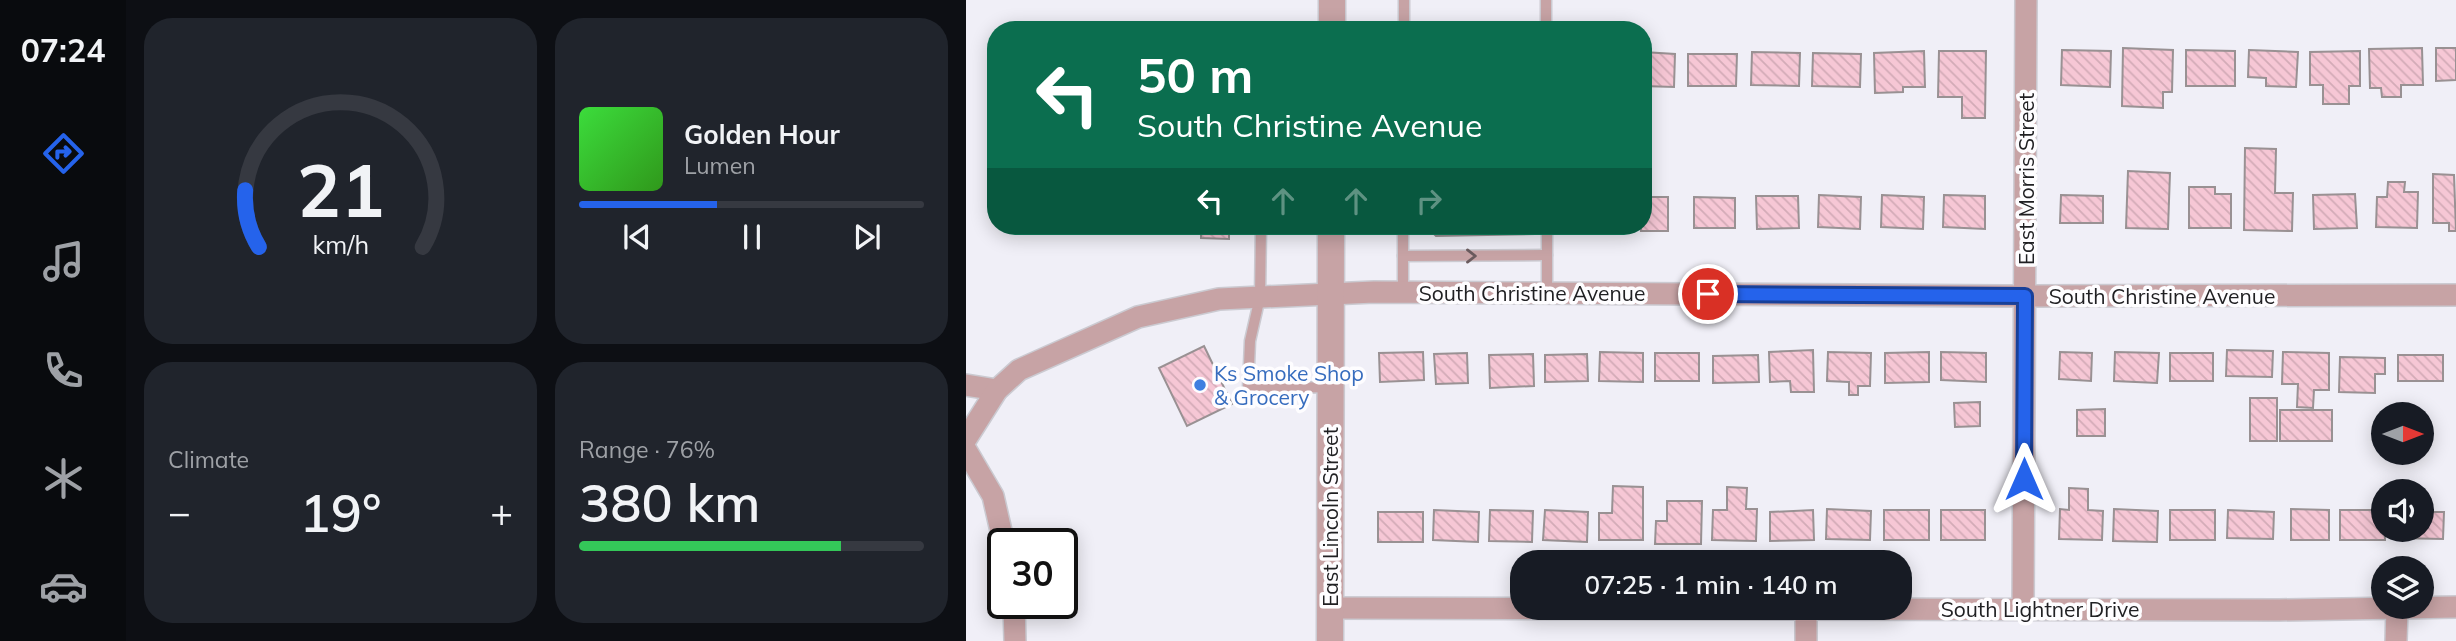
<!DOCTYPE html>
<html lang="en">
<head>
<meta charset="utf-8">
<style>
  :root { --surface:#171b24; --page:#20242c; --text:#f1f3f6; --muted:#9ea1a6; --line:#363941; --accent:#2563eb }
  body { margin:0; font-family:Mulish,sans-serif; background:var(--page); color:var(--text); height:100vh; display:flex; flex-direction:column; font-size:26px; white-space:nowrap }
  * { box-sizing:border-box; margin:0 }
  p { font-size:23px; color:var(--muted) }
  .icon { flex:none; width:38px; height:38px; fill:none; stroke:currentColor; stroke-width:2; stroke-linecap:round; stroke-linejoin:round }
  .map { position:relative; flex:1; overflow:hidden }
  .details { display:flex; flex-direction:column; gap:18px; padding:18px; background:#0d0f14; width:840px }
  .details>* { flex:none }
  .top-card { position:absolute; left:21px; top:21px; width:665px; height:214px; border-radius:28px; box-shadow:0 4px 18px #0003; background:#0b6e4f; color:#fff; overflow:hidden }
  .needle { width:46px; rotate:90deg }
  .fabs { position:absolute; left:1405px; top:402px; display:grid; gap:14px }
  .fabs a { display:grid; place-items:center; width:63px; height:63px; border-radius:50%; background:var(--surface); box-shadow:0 4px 18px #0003; font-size:35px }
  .speed { position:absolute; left:21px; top:528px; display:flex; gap:14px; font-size:35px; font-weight:700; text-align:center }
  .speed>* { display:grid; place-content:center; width:91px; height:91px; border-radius:50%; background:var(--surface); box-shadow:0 4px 18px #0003; line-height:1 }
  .speed .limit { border:4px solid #111; border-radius:10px; background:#fff; color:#111 }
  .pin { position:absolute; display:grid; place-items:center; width:60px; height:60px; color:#fff; margin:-30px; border:4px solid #fff; border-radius:50%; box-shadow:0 2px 7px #0007 }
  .me { position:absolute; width:77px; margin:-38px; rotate:0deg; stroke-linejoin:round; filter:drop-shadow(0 0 5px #0008) }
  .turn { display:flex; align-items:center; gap:24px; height:147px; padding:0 35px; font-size:32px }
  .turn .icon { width:91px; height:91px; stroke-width:2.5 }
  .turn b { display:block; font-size:49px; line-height:60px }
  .lanes { display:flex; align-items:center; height:66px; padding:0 35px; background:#0003; justify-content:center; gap:35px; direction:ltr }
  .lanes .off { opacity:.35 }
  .big { font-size:52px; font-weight:600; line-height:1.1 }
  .details .tile { flex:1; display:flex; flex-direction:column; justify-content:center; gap:10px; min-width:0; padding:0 24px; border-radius:28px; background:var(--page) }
  .details .dial { align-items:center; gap:0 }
  .dial svg { height:182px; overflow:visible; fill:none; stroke:var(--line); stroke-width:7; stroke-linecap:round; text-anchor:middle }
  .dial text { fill:var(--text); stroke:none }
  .song { display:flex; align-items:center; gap:21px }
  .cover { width:84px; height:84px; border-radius:10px; background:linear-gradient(135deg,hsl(120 70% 55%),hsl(110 70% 35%)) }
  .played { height:7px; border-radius:4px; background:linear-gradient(90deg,var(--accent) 40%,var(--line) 40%) }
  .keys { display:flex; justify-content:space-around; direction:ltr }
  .heat { display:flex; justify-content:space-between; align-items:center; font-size:38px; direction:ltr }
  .charge { height:10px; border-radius:5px; background:linear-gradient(90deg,#34c759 76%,var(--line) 0) }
  .details .tiles { flex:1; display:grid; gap:18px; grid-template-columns:repeat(2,1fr) }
  .trip { position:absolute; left:544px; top:550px; width:402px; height:70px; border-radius:28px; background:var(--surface); box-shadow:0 4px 18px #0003; font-weight:600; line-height:70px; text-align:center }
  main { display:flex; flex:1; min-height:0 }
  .tab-bar { display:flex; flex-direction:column; width:126px; justify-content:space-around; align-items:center; background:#090b0e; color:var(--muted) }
  .tab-bar .icon { width:49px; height:49px }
  .tab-bar .current { color:var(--accent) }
  .tab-bar b { font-size:32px; color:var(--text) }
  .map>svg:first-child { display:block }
</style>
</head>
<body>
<main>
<nav class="tab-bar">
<b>07:24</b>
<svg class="icon current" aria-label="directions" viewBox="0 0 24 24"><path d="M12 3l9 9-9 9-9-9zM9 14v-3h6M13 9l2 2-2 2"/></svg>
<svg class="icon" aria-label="music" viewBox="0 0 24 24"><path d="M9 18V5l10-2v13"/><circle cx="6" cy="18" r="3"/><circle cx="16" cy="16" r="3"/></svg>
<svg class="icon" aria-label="phone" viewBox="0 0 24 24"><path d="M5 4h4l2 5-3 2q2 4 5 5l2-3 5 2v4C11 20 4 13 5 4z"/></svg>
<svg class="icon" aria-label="climate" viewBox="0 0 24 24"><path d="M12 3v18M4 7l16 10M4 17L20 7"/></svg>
<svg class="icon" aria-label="car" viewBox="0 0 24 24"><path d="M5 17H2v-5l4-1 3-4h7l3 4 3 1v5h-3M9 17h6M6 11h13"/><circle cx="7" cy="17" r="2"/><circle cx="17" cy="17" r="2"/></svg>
</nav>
<section class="details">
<div class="tiles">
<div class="tile dial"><svg viewBox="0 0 100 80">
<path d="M14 69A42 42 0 1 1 86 69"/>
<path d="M14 69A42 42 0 0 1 8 44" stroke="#2563eb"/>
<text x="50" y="56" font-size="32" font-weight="700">21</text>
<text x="50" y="72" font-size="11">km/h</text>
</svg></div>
<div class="tile">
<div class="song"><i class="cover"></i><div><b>Golden Hour</b><p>Lumen</p></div></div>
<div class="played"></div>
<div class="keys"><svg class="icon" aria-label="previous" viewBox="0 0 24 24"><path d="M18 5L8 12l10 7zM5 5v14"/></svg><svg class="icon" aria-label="pause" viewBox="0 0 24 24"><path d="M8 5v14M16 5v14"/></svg><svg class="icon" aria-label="next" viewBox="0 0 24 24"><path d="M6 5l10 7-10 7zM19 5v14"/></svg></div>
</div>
<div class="tile"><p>Climate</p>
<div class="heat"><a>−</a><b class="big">19°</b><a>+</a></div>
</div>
<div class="tile"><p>Range · 76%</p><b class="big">380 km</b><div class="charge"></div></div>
</div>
</section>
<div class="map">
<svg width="1490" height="641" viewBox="0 0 1490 641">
  <defs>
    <pattern id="building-back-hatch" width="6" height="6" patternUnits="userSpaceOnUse" patternTransform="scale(1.75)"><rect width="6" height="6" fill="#f6c7d5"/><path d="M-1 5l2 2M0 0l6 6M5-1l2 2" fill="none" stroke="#d3abb7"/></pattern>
  </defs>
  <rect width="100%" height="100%" fill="#f0eff7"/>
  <g fill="url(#building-back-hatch)" stroke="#999193" stroke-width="2">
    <path d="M262,23L289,24V30H262Z"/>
    <path d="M1157,48L1207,50L1206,92H1197V108L1156,106Z"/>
    <path d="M1456,48L1457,85H1435V97H1416L1415,88H1404L1403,49Z"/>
    <path d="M1470,48H1490V80L1470,81Z"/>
    <path d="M1096,50L1145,51L1144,87L1095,85Z"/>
    <path d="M1220,50L1269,51V86H1220Z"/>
    <path d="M1283,50L1332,52L1330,87L1300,86V78L1282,77Z"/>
    <path d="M958,51L959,87H937V92L909,93L908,53Z"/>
    <path d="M973,51H1020L1019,118H996V97H972Z"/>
    <path d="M1394,51V86H1383V104H1357V85H1344V52Z"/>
    <path d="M677,52L709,54L708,87L677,86Z"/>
    <path d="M786,52L834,53L833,86L785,85Z"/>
    <path d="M847,53L895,54L894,87L846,86Z"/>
    <path d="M722,54H771L770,86H722Z"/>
    <path d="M1279,148L1310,149L1309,193H1327L1326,231L1278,230Z"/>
    <path d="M1162,171L1204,173L1202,229L1160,228Z"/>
    <path d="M1467,174L1488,175L1490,231H1483V223H1467Z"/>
    <path d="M1422,182H1439L1438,192H1452L1451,228L1410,227L1411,197H1421Z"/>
    <path d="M1223,187H1249V194H1265V228H1223Z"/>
    <path d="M1389,194L1391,228L1348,229L1347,195Z"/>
    <path d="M853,195L895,197L894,229L852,227Z"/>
    <path d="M916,195L958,197L957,229L915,227Z"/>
    <path d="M978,195L1019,196V229L977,227Z"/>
    <path d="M1095,195L1137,196V223H1094Z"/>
    <path d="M790,196H832L833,228L791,229Z"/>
    <path d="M677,197H702V231H675Z"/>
    <path d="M728,197L769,198V228H728Z"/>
    <path d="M235,226H263V239L235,238Z"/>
    <path d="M460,226H568V234L470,236Z"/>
    <rect x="613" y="226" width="27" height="5"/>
    <path d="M238,346L266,404L221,426L193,368Z"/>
    <path d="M847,350L848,392H825L824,381L804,382L803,352Z"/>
    <path d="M1261,350L1307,351L1306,377L1260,376Z"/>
    <path d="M457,352L458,380L414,382L413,353Z"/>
    <path d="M634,352L677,353V382L633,381Z"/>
    <path d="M862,352L905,353L904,386H892V395H883V382L861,381Z"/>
    <path d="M963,352V382L919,383V353Z"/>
    <path d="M975,352L1020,353V382L975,380Z"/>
    <path d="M1094,352L1126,353L1125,381L1093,379Z"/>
    <path d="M1149,352L1193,353L1191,383L1148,381Z"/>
    <path d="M1317,352L1363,353V390H1348L1347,408L1331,407L1332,384H1316Z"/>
    <path d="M501,353L502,383L470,384L468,354Z"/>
    <rect x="689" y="353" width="44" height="28"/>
    <rect x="1204" y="353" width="43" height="28"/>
    <path d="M567,354L568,386L524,388L523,355Z"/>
    <path d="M621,354L622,381L579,382V355Z"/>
    <path d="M792,355L793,382L747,383V356Z"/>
    <rect x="1432" y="355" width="45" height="26"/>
    <path d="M1374,357L1419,358V374H1409V393L1373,392Z"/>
    <rect x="1284" y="398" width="27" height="43"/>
    <path d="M1014,402V426L989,427L988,403Z"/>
    <path d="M1139,409V436H1111V410Z"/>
    <rect x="1314" y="410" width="52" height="31"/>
    <path d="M647,486L677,487V540H633V513H646Z"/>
    <path d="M761,487L781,488L780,509H791L790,541L746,540L747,510H761Z"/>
    <path d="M1103,488L1122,489V510L1137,511L1136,540L1093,539L1094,509L1103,510Z"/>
    <path d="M701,501H736L735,544H689L690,521H701Z"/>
    <path d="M861,509L905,511L904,540L860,539Z"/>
    <path d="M1148,509L1192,511L1191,542L1147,541Z"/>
    <path d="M1325,509L1363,510V540H1325Z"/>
    <path d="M468,510L513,512L512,542L467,540Z"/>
    <path d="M524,510L567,511L566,542L523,541Z"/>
    <path d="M579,510L622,512L621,542L577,540Z"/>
    <path d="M847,510L848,540L804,541V512Z"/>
    <rect x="918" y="510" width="45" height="30"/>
    <rect x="975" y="510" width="44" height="30"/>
    <rect x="1204" y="510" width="45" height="30"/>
    <path d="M1262,510L1308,512L1307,539L1261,538Z"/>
    <path d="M1374,510H1418L1419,540H1374Z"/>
    <rect x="412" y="512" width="45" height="30"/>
    <path d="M1456,512H1478L1477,539L1431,538V530H1456Z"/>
  </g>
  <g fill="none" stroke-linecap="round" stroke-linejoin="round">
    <defs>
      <g id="service">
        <path d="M580,0V30"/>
        <path d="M438,30V0"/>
        <path d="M295,226L294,297L284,341L282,389L363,387"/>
        <path d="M581,226V293"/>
        <path d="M437,256L581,255"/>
        <path d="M437,292V226"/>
      </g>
      <g id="minor">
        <path d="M0,385L31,390"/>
        <path d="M0,439L31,390L53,370L172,317L253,299L408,292L1038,296L1490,295"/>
        <path d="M0,450L27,496L38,544"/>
        <path d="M48,604L49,641"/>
        <path d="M364,608L1313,610L1490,607"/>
        <path d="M1057,609L1060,0"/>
        <path d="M840,641V609"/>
        <path d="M1430,641L1431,608"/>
      </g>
      <g id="tertiary">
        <path d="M366,30V0"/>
        <path d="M364,641L365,226"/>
      </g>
    </defs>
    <use href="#service" stroke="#cbcad1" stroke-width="13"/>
    <use href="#minor" stroke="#cbcad1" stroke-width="24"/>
    <use href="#tertiary" stroke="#cbcad1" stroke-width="29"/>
    <use href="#service" stroke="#c7a3a5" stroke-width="10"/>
    <use href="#minor" stroke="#c7a3a5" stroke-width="21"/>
    <use href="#tertiary" stroke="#c7a3a5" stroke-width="26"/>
  </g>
  <defs><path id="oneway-chevron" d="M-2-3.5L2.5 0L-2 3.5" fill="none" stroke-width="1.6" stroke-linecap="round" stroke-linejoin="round" transform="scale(1.75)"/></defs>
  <use stroke="#6b5b5e" href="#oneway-chevron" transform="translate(505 256)"/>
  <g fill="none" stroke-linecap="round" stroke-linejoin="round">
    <defs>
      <path id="route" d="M742,294L1059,296L1058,479"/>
    </defs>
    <use href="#route" stroke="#184099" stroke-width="18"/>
    <use href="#route" stroke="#2563eb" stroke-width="12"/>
  </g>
  <circle fill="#3f7fe0" stroke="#fefdff" stroke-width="2.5" cx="234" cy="385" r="7"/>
  <g text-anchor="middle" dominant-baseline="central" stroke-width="7" stroke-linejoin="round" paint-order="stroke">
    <g font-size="21" fill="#202023" stroke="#fefdff">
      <text transform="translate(1060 179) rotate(-90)">East Morris Street</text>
      <text x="566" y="293">South Christine Avenue</text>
      <text x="1196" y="296">South Christine Avenue</text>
      <text transform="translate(364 517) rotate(-90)">East Lincoln Street</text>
      <text x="1074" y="609">South Lightner Drive</text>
    </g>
    <g font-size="21" fill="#366cbe" stroke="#fefdff" text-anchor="start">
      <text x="248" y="373">Ks Smoke Shop<tspan x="248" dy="24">&amp; Grocery</tspan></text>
    </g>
  </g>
</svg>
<div class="fabs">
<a><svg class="needle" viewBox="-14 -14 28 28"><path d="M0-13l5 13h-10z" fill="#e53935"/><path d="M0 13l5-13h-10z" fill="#9ea1a6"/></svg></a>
<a><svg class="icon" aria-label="sound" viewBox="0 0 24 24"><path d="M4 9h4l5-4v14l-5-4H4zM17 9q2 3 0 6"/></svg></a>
<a><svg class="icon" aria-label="layers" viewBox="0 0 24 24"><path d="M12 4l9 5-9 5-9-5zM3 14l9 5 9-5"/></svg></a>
</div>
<div class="speed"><div class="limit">30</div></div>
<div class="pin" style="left:742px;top:294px;background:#d93025"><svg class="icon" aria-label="arrive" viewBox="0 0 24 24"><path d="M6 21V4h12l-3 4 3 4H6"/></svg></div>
<svg class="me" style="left:1058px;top:479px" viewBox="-20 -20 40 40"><path d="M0-17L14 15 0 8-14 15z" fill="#2563eb" stroke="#fff" stroke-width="4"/></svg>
<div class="trip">07:25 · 1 min · 140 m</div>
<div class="top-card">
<div class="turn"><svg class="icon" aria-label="left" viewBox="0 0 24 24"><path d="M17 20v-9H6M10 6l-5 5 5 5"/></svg><div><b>50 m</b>South Christine Avenue</div></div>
<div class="lanes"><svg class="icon" aria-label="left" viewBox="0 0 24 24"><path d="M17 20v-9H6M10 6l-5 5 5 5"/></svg><svg class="icon off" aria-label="ahead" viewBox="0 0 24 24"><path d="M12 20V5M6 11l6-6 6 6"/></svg><svg class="icon off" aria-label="ahead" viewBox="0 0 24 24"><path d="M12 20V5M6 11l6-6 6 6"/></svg><svg class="icon off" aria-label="right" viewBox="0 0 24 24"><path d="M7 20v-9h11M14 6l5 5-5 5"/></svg></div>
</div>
</div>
</main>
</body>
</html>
